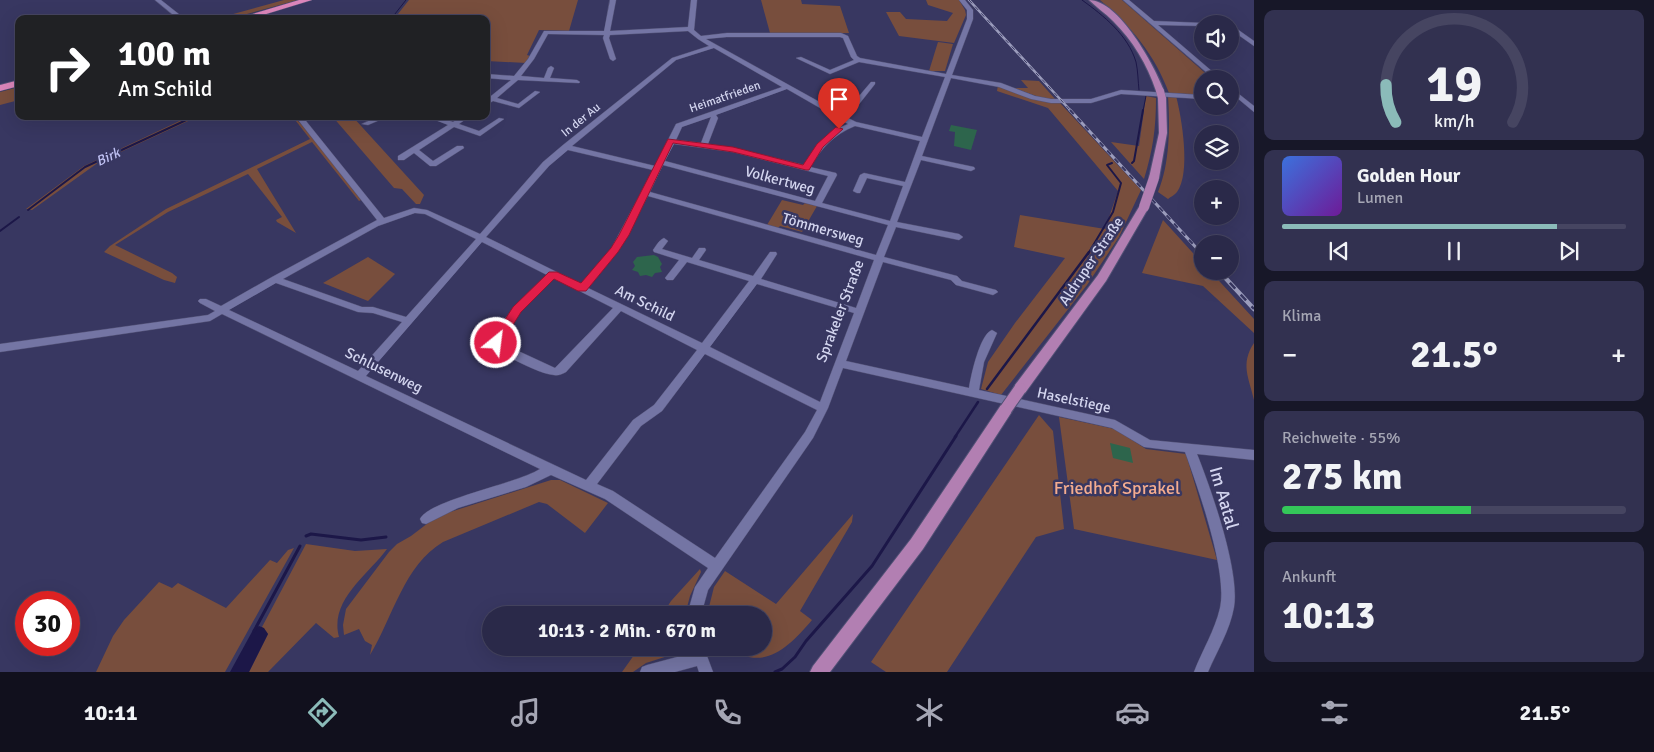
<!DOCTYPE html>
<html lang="de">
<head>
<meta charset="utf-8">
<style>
  :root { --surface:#2a2949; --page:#323150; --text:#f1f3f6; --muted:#a5a6b4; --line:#464561; --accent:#8bbbb9 }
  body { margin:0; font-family:Signika,sans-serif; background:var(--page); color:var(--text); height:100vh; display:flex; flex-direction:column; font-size:19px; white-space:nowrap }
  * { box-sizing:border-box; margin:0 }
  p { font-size:16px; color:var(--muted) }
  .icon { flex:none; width:28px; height:28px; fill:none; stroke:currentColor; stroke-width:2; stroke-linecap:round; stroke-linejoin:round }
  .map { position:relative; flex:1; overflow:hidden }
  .side { display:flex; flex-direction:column; gap:10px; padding:10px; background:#171728; width:400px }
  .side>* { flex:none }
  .hud { position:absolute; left:15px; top:15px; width:475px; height:105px; border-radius:10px; box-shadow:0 5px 20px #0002,0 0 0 1px var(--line); background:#202124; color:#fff; overflow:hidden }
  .tools { position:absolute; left:1194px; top:15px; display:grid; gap:10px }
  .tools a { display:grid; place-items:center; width:45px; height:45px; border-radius:50%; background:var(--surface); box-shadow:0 5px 20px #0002,0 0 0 1px var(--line); font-size:25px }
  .speed { position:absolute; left:15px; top:591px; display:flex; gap:10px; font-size:25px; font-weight:700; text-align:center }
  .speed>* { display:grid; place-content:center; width:65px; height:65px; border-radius:50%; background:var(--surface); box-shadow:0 5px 20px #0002,0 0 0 1px var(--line); line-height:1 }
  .speed .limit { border:8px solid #d22; background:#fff; color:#111 }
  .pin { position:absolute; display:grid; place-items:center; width:42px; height:42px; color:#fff; margin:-51px -21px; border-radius:50% 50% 50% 0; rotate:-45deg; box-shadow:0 0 5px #0007 }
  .pin .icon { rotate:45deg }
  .me { position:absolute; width:55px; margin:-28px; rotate:29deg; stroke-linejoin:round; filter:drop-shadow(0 0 4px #0008) }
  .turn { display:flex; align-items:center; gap:18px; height:105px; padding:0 20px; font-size:22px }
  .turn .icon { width:65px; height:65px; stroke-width:2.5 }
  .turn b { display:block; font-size:35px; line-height:42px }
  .big { font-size:38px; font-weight:800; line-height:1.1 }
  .side .tile { flex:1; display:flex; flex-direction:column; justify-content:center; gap:8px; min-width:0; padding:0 18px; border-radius:10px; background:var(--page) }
  .side .dial { align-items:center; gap:0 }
  .dial svg { height:130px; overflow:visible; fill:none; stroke:var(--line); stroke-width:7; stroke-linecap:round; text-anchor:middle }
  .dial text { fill:var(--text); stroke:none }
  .song { display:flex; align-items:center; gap:15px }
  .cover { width:60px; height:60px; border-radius:8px; background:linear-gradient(135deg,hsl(220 70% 55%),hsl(280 70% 35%)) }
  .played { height:5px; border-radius:2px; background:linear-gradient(90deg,var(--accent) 80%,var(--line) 80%) }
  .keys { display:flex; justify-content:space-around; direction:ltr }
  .heat { display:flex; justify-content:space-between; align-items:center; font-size:28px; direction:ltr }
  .charge { height:8px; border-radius:4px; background:linear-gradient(90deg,#34c759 55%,var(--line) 0) }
  .trip { position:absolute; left:482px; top:606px; width:290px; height:50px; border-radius:25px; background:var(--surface); box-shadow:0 5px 20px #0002,0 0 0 1px var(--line); font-weight:800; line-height:50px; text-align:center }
  .tab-bar { display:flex; height:80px; justify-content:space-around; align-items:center; background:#11101d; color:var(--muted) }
  .tab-bar .icon { width:35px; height:35px }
  .tab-bar .active { color:var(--accent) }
  .tab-bar b { font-size:22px; color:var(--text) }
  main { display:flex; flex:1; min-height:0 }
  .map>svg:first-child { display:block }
</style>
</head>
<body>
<main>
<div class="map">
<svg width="1254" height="672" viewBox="0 0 1254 672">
  <rect width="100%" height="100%" fill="#383761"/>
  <g fill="#784e3d">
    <path d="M284,0H298L229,19H215Z"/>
    <path d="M409,0H578L569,31L539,30L527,55L530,56L526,63L486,61V19H442L444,15L441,19H394Z"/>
    <path d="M761,0H801L802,4L840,6L849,33H770Z"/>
    <path d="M926,0H959L965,10L966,15L954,43L899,36L886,12H900L906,19L947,21L953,13L928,5Z"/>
    <path d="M1100,0H1122L1212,79H1202V95L1169,93C1155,55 1131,26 1100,0Z"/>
    <path d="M938,42L953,44L945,71H929Z"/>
    <path d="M1021,80L1039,81L1056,100H1047L1014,88H1028Z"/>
    <path d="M998,85L1032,99L1060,103L1141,190L1119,237L1087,285L1001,395L981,389L988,362L1015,323L1065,258L1014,247L1020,215L1105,229L1118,191L1048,108L997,91Z"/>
    <path d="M19,87V100L0,105V92Z"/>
    <path d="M1146,96L1156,98C1156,128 1153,150 1144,179L1111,142L1139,146Z"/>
    <path d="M1168,96H1176C1182,118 1191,174 1177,192C1175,195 1170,197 1168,199L1158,192C1170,163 1170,127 1168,96Z"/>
    <path d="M190,116H199L99,162L32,210L26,209L84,166Z"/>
    <path d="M292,116L305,127L361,200L359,201L312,142L257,169L296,233L277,222L276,220L282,217L248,174L168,212L115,245L172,273L177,277L175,283L164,280L104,252L110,246L166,209L310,139Z"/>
    <path d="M332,116H352L424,195L420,204H416L402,189L394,188Z"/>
    <path d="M782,200L803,205L805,203L817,206L802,232L780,226L778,228L767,225Z"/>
    <path d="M1163,220L1202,263V271H1210L1254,319V333L1203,286L1142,273Z"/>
    <path d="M368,257L395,274L368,301L323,283Z"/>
    <path d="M1254,343V400C1249,378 1240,364 1254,343Z"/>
    <path d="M1039,415L1053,431L1064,529L1036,537L947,672H886L871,662Z"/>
    <path d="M1059,417L1115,429L1146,449L1186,454L1217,560L1074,529Z"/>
    <path d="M551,480H560L608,503L585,533L547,504L539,502L443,542C404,565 393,617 370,655L372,645L365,641L359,629L344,635L343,625L346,609L389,552L397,544L411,536L432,520L447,513Z"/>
    <path d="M853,514L852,522L800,611L812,620C788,648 764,672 729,648H764V615H707L714,587L725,571L776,604Z"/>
    <path d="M306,544L355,551L387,549C368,575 329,600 339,637L334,638L316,623L268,672H249L268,634L262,627Z"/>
    <path d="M294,548L225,672H96L113,636L124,620L159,582L172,588L178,583L226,608L270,560L277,563L288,550Z"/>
    <path d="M700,569L701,572L690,596L685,615H662L671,601Z"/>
    <path d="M639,648H680L674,654L646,663L633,672H622Z"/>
  </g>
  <path fill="#1c1748" d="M259,626L264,628L268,634L249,672H230L253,630Z"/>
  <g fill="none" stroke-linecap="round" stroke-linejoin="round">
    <g stroke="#1c1748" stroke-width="1">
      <path d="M1082,0C1104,16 1128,35 1136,62C1138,71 1138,81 1139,90"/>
      <path d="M391,19L406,0"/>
      <path d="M1143,111L1146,96"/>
    </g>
    <g stroke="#1c1748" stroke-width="2">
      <path d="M1132,163L1134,161L1143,110"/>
      <path d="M28,210L85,167L195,116"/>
      <path d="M0,231L19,217"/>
      <path d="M1088,254L1113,212L1121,183L1107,165L1112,163"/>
    </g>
    <g stroke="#1c1748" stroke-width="2.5">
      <path d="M987,389L1089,252"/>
      <path d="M955,437L978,402"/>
    </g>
    <g stroke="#1c1748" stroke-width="3">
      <path d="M306,536L311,534L361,540L386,537"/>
      <path d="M254,631L300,546"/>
      <path d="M775,672L782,669L795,657L806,641L872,566L956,436"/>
    </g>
  </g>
  <g fill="#2d654c">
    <path d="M951,125L977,130L971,150L954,146L955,132L949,131Z"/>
    <path d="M654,255L658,257L662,264L660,267L662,272L655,273L652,277L646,275L640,276L638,272L632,270L635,266L633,262L637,257Z"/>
    <path d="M1110,443L1130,448L1133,463L1113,458Z"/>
  </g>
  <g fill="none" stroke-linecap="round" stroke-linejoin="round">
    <defs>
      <g id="minor">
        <path d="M155,0H161L185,19H178Z"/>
        <path d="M610,0H616L610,31L688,27L691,0H697L694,30L701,36L727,33H841L848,36L857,56L860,58L946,74L967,19V10L959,0H965L973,10V19L952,75L1001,83L1035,96L1051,99H1091L1121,90L1202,95V99L1121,94L1091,103H1051L1031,99L999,87L951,78L922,156L974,167L975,169L971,171L921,160L897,222L959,234L963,237L959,240L896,227L884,257L957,276L962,281L996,290L998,292L993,295L956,285L951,280L883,262L846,361L969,388C971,375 980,334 992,330L997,333L984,362L979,390L1115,420L1150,440L1254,450V460L1197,454C1211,489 1240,571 1234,607C1230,630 1217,651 1208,672H1194C1202,651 1215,630 1220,608C1228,572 1198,488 1185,452L1144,447L1112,428L843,368L828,408L813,438L708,590L701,615H687L695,587L708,568L605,499L551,475L526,487L458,508L426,524L422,523L420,519C429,500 516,484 540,469L222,314L210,321L0,352V344L208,315L215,311L200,303L198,301L200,299H206L221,306L272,277L377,220L295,116H302L384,218L414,208L427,210L480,234L543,162L563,145L672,58L709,46L698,39L688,31L610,35L609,38L616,59L613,61L610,59L603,38L604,35L548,34L534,59L521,76L544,78L548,68L551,66L554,68L550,78L577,80L580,82L579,83L518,80L497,98L518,104L535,91L540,92L519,108L493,101L486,105V100L511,80L486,78V74L514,76L528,59L544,31H604ZM727,37H840L843,38L851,57L854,60L830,70L801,57L796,58L830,74L859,62L945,77L922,137L856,122L848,118L875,84V82H871L843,115L706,39ZM714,48L782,87L676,124L655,166L572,146L676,60ZM787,89L848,124C827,132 815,146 804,165L733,148L708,144L718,118L716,115ZM711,117L701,143L676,140L682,127ZM855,126L920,141L905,182L864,173L860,175L853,191L857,193H860L867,178L903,186L890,221L822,203L837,175L836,173L810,167C822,148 833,135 855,126ZM674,144L733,152L828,176L815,201L665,161ZM568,150L653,170L611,249L581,284L486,237L549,166ZM663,165L888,225L876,255L650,192ZM648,196L874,260L856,308L761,279L777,254L776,252H770L753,276L699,260L706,250L705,248H699L692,258L662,249L668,241L664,238C659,240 656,246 653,250L654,252L679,260L665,278L667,280H673L687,262L749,281L702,343L588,288L619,250ZM415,213L425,214L476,239L406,317L373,307H362L283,279L378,226ZM482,242L547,275C532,290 495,323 491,343L494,350C510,357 539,374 554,375C558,376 562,374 566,372L621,311L697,350L654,405L633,420L586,480L366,376ZM554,278L613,308L555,368L501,343L502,339L520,312ZM276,283L358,312L373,313L402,322L358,371L229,310ZM757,284L854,313L820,402L710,347ZM705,354L817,410L805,432L715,558L613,491L597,484L641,426L662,411Z"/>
        <path d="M1123,0H1129L1154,21L1204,23L1202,26L1158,25L1221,79H1214Z"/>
        <path d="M1230,24L1254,41V46L1230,29Z"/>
        <path d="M1230,87L1254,106V112L1230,92Z"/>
        <path d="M379,116H389L368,125L362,124Z"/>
        <path d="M425,116H435L453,122L462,116H470L459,124L479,131L499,118L504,119L480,136L454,127L419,150L433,161L457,146H463L464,148L436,166H430L414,153L404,160H398V156L448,125Z"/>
        <path d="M690,648H704L713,672H699L697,666L675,672H640L642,667L647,665L692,653Z"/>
      </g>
      <g id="major">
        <path d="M1089,0C1119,0 1155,66 1164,91L1163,93L1156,91C1147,64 1133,41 1113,21C1105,13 1096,7 1089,0Z"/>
        <path d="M1162,95L1166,98L1167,133L1159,178L1154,181L1149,178L1159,133L1158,98Z"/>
        <path d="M1144,204L1149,207L1106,281L1025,393H1015L1013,389L1015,385L1098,275L1139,207Z"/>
        <path d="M1006,404L1011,405L1013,409L1011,413L923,549L830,672H810L813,666L911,539L1001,405Z"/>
      </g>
      <g id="highway">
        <path d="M299,0H312L250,19H236Z"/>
        <path d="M19,80V86L0,91V85Z"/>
      </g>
    </defs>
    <use href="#minor" stroke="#525175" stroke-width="1"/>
    <use href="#major" stroke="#525175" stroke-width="2"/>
    <use href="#highway" stroke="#525175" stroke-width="1"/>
    <use href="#minor" fill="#7475a4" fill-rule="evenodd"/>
    <use href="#major" fill="#b27fb2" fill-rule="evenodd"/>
    <use href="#highway" fill="#dc86bb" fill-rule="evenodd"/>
    <defs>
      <path id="rail-far2" d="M969,0L1071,111"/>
      <path id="rail-far1" d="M1070,110L1202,254"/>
      <g id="rail">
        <path d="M1201,252L1202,254"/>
        <path d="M1219,271L1254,309"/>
      </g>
    </defs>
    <use href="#rail-far2" stroke="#9b9cbc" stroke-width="2.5"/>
    <use href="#rail-far1" stroke="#9b9cbc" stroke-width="3"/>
    <use href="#rail" stroke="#9b9cbc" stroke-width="4.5"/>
    <use href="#rail-far2" stroke="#383761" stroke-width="1" stroke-dasharray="4.5" stroke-linecap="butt"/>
    <use href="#rail-far1" stroke="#383761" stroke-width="2" stroke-dasharray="5.5" stroke-linecap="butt"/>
    <use href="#rail" stroke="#383761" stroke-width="2.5" stroke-dasharray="8" stroke-linecap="butt"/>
    <defs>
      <path id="major-bridge-far2" d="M1160,91L1162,98"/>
      <path id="major-bridge-far1" d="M1144,207L1154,178"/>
      <path id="major-bridge" d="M1006,409L1020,389"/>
    </defs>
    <use href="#major-bridge-far2" stroke="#525175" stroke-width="8" stroke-linecap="butt"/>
    <use href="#major-bridge-far1" stroke="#525175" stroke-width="11" stroke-linecap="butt"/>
    <use href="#major-bridge" stroke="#525175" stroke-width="14" stroke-linecap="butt"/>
    <use href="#major-bridge-far2" stroke="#b27fb2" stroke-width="8"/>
    <use href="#major-bridge-far1" stroke="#b27fb2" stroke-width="10"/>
    <use href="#major-bridge" stroke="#b27fb2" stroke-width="12"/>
  </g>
  <path fill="#e11d48" stroke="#92132f" d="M836,127L843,129L823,147L809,170H806L733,152L673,143L629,235L618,252L586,291H578L554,279L521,312L500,346H492L490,343L513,307L549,272H557L581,283L611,248L619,235L668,139L733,147L803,165L817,144Z"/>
  <g text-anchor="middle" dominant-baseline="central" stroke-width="5" stroke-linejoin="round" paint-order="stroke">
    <g font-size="12" fill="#d3d5ef" stroke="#383761">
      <text transform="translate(725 97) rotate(-19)">Heimatfrieden</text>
      <text transform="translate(581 120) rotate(-39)">In der Au</text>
    </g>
    <g font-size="14" font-style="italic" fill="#c0c2f4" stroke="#383761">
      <text transform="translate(108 157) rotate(-25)">Birk</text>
    </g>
    <g font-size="15" fill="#d3d5ef" stroke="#383761">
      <text transform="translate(780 180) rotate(15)">Volkertweg</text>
      <text transform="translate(823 229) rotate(16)">Tömmersweg</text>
      <text transform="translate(1091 261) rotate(-56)">Aldruper Straße</text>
      <text transform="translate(645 303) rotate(26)">Am Schild</text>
      <text transform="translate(840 311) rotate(-69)">Sprakeler Straße</text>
      <text transform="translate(384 370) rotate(26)">Schlusenweg</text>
      <text transform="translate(1074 400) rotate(12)">Haselstiege</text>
    </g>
    <g font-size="18" fill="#f4ac8f" stroke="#383761">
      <text x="1117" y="488">Friedhof Sprakel</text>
    </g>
    <g font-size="18" fill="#d3d5ef" stroke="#383761">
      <text transform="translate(1224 498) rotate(74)">Im Aatal</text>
    </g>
  </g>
</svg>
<div class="tools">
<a><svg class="icon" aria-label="sound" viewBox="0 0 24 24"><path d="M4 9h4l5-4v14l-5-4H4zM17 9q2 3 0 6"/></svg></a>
<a><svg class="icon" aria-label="search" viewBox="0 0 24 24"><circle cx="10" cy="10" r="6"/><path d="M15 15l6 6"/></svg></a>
<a><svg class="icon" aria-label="layers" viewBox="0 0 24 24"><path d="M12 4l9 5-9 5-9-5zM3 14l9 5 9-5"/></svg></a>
<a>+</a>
<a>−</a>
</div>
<div class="speed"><div class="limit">30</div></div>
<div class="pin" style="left:839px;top:129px;background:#d93025"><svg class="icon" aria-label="arrive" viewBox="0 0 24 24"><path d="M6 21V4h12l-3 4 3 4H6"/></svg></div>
<svg class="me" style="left:496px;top:343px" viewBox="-20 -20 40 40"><circle r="17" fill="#e11d48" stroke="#fff" stroke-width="3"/><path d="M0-11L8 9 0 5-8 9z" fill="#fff"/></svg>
<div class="trip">10:13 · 2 Min. · 670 m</div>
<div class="hud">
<div class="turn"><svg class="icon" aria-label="right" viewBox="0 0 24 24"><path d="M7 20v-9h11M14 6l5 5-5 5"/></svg><div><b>100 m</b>Am Schild</div></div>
</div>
</div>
<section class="side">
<div class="tile dial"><svg viewBox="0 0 100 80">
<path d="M14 69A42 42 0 1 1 86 69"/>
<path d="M14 69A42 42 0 0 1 8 46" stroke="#8bbbb9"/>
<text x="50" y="56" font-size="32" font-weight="700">19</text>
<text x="50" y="72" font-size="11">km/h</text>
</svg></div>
<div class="tile">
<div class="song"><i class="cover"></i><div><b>Golden Hour</b><p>Lumen</p></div></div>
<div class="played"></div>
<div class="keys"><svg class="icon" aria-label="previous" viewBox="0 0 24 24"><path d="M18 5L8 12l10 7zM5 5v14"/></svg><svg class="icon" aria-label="pause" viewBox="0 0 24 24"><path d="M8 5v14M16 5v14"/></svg><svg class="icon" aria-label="next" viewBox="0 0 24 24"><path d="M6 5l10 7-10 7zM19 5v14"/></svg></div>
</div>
<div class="tile"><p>Klima</p>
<div class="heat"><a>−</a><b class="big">21.5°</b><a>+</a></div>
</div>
<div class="tile"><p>Reichweite · 55%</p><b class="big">275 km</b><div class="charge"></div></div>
<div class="tile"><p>Ankunft</p><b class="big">10:13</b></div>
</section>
</main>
<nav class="tab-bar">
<b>10:11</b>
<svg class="icon active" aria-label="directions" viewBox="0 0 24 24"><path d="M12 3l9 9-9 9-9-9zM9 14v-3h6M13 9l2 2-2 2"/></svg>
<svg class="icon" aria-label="music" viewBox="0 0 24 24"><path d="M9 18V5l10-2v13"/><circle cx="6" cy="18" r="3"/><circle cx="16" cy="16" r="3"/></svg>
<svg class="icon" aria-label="phone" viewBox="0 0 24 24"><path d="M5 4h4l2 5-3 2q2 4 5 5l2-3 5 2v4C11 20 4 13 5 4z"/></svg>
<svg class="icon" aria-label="climate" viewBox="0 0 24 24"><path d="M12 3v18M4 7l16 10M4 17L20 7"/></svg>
<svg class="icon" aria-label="car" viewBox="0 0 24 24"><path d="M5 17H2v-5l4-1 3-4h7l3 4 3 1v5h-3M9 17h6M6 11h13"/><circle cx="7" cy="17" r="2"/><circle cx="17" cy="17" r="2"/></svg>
<svg class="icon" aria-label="filters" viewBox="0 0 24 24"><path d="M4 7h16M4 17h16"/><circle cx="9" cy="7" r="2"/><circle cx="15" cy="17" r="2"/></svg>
<b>21.5°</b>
</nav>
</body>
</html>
